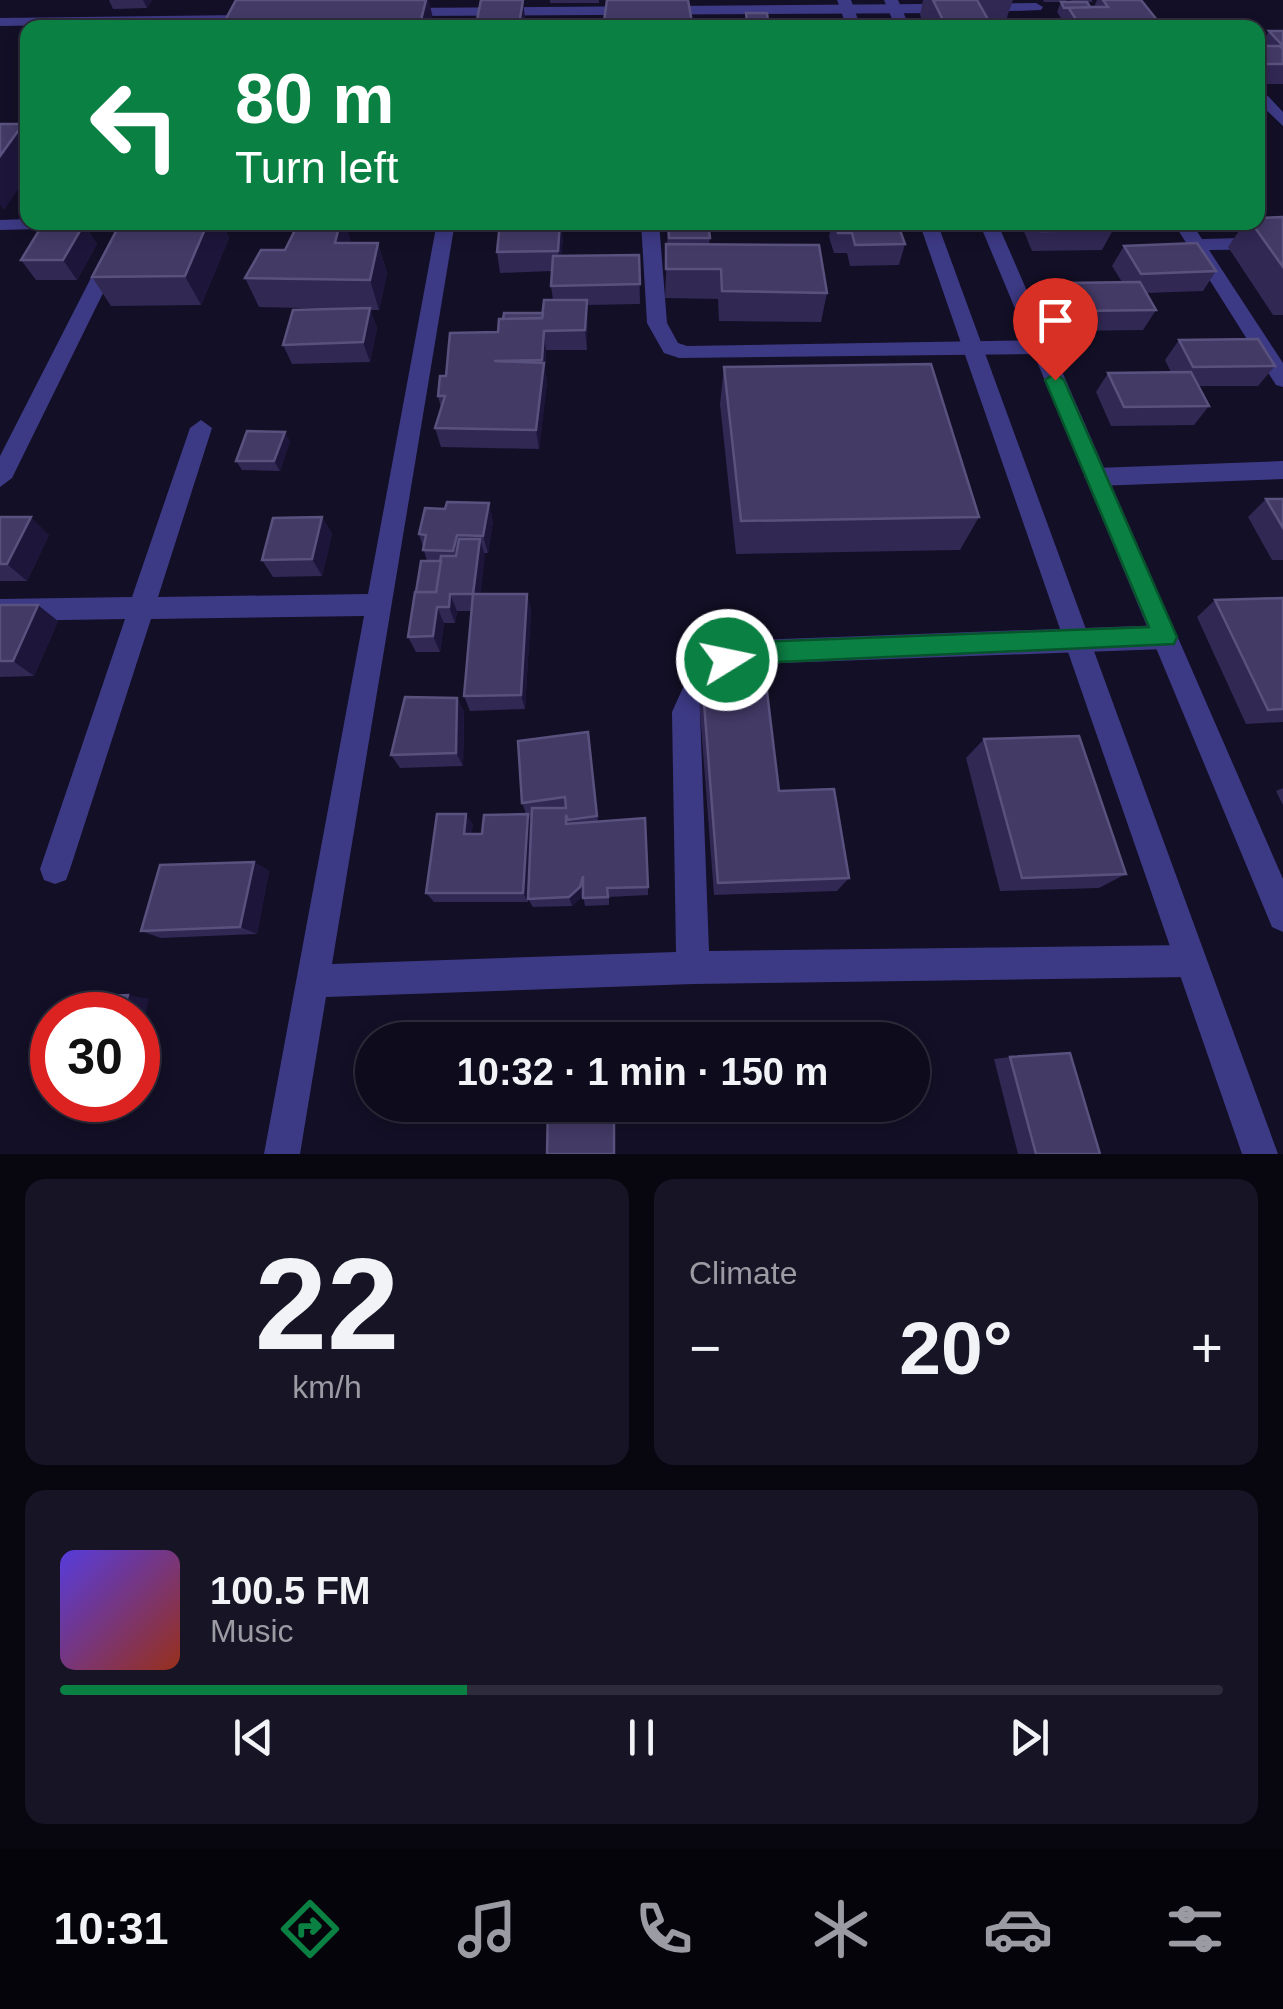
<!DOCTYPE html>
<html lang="en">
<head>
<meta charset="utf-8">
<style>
  :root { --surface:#0e0b1c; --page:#171425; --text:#f1f3f6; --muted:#9b9ba3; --line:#2e2b3b; --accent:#0b8043 }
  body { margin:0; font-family:Helvetica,sans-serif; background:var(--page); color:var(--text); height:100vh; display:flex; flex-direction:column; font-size:38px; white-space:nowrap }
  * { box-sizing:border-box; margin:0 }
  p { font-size:32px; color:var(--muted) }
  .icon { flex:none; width:55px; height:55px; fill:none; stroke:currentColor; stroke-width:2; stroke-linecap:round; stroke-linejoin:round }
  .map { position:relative; height:1154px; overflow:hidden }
  .details { display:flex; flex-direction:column; gap:25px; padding:25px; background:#08060f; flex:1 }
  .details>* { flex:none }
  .top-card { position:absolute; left:20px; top:20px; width:1245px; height:210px; border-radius:20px; box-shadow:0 5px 15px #0003,0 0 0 2px var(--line); background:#0b8043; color:#fff; overflow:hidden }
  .speed { position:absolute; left:30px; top:992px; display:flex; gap:20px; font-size:50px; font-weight:700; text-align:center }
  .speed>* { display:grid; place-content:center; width:130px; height:130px; border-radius:50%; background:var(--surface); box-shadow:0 5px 15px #0003,0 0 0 2px var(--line); line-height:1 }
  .speed .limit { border:15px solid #d22; background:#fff; color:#111 }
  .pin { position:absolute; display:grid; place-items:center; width:85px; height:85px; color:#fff; margin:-102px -42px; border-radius:50% 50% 50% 0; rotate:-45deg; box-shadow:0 0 10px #0007 }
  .pin .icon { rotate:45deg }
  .me { position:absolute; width:110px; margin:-55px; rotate:80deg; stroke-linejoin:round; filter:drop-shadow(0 0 8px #0008) }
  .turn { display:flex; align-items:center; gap:35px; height:210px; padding:0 50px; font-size:45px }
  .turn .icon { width:130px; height:130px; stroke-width:2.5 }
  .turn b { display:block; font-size:70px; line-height:85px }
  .big { font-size:75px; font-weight:700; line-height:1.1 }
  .details .tile { flex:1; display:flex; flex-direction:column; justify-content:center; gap:15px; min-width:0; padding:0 35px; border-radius:20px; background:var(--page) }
  .details .dial { align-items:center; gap:0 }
  .dial b { font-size:130px; line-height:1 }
  .song { display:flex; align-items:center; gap:30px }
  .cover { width:120px; height:120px; border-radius:15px; background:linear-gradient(135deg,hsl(250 70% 55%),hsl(10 70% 35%)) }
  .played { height:10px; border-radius:5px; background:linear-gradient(90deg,var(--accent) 35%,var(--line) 35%) }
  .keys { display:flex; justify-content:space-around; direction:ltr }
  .heat { display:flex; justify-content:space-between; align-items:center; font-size:55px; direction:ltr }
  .details .tiles { flex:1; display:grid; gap:25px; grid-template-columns:1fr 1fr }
  .tile:last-child { grid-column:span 2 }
  .trip { position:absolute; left:355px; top:1022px; width:575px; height:100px; border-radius:50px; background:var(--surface); box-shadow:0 5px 15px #0003,0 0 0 2px var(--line); font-weight:700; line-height:100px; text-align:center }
  .tabs { display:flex; height:160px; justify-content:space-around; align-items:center; background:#06040b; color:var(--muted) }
  .tabs .icon { width:70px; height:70px }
  .tabs .current { color:var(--accent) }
  .tabs b { font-size:45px; color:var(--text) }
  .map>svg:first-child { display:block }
</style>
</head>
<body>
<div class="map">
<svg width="1283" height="1154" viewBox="0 0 1283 1154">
  <rect width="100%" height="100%" fill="#130f26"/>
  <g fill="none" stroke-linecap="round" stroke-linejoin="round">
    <g fill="#3d3a85" fill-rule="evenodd">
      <path d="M1036,3L1043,7L1041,10L957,13L401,16L394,12L401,8Z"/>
      <path d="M243,15L245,18L238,22L0,26V18Z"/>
      <rect x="1258" y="38" width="25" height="8"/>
      <path d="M1258,96H1268L1283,112V126L1258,102Z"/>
      <path d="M28,219V222H138L12,478L0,487V456L117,227L0,230V220Z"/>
      <path d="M437,222H455L332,964L676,952L672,712L691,670L709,657L754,640L1165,625L1174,629L1178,637L1174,645L1165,649L754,664C728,673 706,683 700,712L709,951L1189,945L1201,949L1205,961L1201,973L1189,977L693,984L326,997L300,1154H264L364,616L151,619L70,869L66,880L55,884L44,880L40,869L125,619L0,621V599L132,597L190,428L201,420L212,428L158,597L368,594Z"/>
      <path d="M641,222H659L667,323L678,343L687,346L1041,340L1051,347L1041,354L679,358L664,353L647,323Z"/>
      <path d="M1173,222H1191L1202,239L1283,237V249L1209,250L1283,363V387L1276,385Z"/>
      <path d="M1283,461V479L1096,486L1084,477L1096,468Z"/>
    </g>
    <g fill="#3d3a85" fill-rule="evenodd">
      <path d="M837,0H851L861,28H847Z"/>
      <path d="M884,0H898L910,28H896Z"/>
      <path d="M919,222H937L1278,1154H1242Z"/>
      <path d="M979,222H997L1283,879V932L1272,927Z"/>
    </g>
  </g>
  <g fill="#312854">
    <path d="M109,0H152L147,8L113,9Z"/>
    <path d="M523,0L525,23L555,28H476L478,25L477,20Z"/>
    <rect x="550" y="0" width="49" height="3"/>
    <path d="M923,0H1013L1005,23L1058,28H925L920,15Z"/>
    <path d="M1043,0H1066V2H1044Z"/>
    <path d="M1071,0H1092V2H1075L1090,7H1094L1097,0H1141L1157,20L1154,28H1061L1064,18H1061L1057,12L1061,2H1072Z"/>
    <path d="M746,13L768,21L767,28H746Z"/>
    <path d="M1269,31H1283V84H1258V46H1261Z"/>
    <path d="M1283,217V315H1273L1228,247L1245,222H1258Z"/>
    <path d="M121,222H221L229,238L201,305L111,306L92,277Z"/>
    <path d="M668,222L710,238L709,244L827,293L821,322L719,321L718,299L665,298Z"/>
    <path d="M832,222H897L905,244L899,265L850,266L847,253H834L829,237Z"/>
    <path d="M1020,222H1109L1113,230L1102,250L1032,251Z"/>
    <path d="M84,224L97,244L77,280H36L21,260Z"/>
    <path d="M563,238L561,256L639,255L640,304L587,305V350H546L545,370L547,382L539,449L441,447L435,428L441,408L438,396L446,376L498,332L543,313L553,300L551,286L552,271L500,273L497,252Z"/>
    <path d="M352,243H378L387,273L379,310H370L377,328L370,362L292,364L283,345L343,309L259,307L245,278L285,250Z"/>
    <path d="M1124,246L1216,271L1203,291L1146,293L1156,310L1143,330L1064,331L1051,303L1062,283L1122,282L1112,266Z"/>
    <path d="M1179,340L1275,366L1258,386H1199L1209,406L1194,425L1111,426L1096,392L1108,373L1171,372L1165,360Z"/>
    <path d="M724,367L979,517L960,550L736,554L720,404Z"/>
    <path d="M290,441L280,471L242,470L236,461Z"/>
    <path d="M1266,499H1283V560H1272L1248,517Z"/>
    <path d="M0,517L49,535L27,581H0Z"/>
    <path d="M322,517L332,534L322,576L273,577L262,560Z"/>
    <path d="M493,521L488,553H484L480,594H527L531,610L525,709L470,711L464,696L472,611H457L455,623H444L440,652H416L408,637L427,561L419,534Z"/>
    <path d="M1283,598V722L1246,724L1197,617L1215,600Z"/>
    <path d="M0,605L58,621L34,676L0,677Z"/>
    <path d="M702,677L779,791L849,878L837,891L714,895L699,699Z"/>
    <path d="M457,698L464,712L463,766L400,768L391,755Z"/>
    <path d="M588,732L598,821L648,887V895L609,897V905L585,906L583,895L572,906L533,907L528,899V891V902H434L426,893L473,824L471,834H482L526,814L522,803Z"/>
    <path d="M984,739L1126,874L1099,888L1000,891L966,758Z"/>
    <path d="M1283,788V805L1276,791Z"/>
    <path d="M254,862L269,871L257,934L161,938L141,931Z"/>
    <path d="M1010,1057L1100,1154H1018L994,1059Z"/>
  </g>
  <g fill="#1d163a">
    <path d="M143,0H152L147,8Z"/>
    <path d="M426,0H429L435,28H419Z"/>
    <path d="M523,0L525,19L524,28H521L520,19Z"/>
    <path d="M23,124L28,130V175L4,210L0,205V156Z"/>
    <path d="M208,222H221L229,238L201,305L185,276Z"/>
    <path d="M340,222H345L352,244L335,243Z"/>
    <path d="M560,222L563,238L560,271L558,251Z"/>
    <path d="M84,224L97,244L77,280L63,260Z"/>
    <path d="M378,243L387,273L379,310L370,280Z"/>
    <path d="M587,300L588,320L587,350L585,330Z"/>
    <path d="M370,308L377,328L370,362L363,342Z"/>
    <path d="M544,331L546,350L545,370L547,382L539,449L536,430L543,370L542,360Z"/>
    <path d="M285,432L290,441L280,471L274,461Z"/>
    <path d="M489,503L493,521L488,553L483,536Z"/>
    <path d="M31,517L49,535L27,581L7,564Z"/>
    <path d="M322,517L332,534L322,576L312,559Z"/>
    <path d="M480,539L485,556L479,611L473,594Z"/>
    <path d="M450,594L457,611L455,623L449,607Z"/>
    <path d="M527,594L531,610L525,709L521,695Z"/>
    <path d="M38,605L58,621L34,676L13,661Z"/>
    <path d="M437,607L444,623L440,652L433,636Z"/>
    <path d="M457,698L464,712L463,766L456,753Z"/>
    <path d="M466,814L473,824L470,845L464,834Z"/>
    <path d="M528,814L533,825L528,902L523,893Z"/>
    <path d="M254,862L269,871L257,934L240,927Z"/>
    <path d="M583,876V895L572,906L569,897Z"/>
    <path d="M128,995L149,999L143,1023L154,1025L140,1075H138V1015H122Z"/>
  </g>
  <g fill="#433a66" stroke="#5a527e" stroke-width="2.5">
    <path d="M236,0H426L419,28H221Z"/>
    <path d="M481,0H523L520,19L477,20Z"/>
    <path d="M607,0H688L693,28H603Z"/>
    <path d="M933,0H977L990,23L1054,22L1058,28H947Z"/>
    <path d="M1103,0H1141L1157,20L1077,21L1068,7H1108Z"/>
    <path d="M1061,2H1087L1090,7L1064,8Z"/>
    <path d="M746,13H767L768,21H747Z"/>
    <path d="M555,22L554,28H522L523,23Z"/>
    <path d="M160,23H197L194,28H157Z"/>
    <rect x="476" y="25" width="44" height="3"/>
    <path d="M1269,31H1283V46Z"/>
    <path d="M1258,46H1280L1283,49V64H1258Z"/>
    <path d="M0,124H23L0,156Z"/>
    <path d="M1283,217V267L1251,222H1258V218Z"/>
    <path d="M121,222H208L185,276L92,277Z"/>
    <path d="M299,222H340L335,243H378L370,280L245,278L261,250H285Z"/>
    <path d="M500,222H560L558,251L497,252Z"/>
    <path d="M668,222H708L710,238H669Z"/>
    <path d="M835,222H897L905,244L855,245L852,233H838Z"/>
    <path d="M1037,222H1109L1113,230L1041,231Z"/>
    <path d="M43,224H84L63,260H21Z"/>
    <path d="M1197,243L1216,271L1141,274L1124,246Z"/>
    <path d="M666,244L819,245L827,293L722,291L721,269H666Z"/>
    <path d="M639,255L640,284L551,286L553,256Z"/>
    <path d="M1140,282L1156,310L1074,311L1062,283Z"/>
    <path d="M544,300H587L585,330L544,331L542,360L494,361L544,363L536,430L435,428L445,396H438L440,376H446L450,333L498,332L499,319L542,318Z"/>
    <path d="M370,308L363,342L283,345L293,310Z"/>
    <path d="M504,313H543L542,318L503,319Z"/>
    <path d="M1258,339L1275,366L1193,367L1179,340Z"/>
    <path d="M931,364L979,517L741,521L724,367Z"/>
    <path d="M1191,372L1209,406L1124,407L1108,373Z"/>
    <path d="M247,431L285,432L274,461H236Z"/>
    <path d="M1266,499H1283V528Z"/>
    <path d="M447,502L489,503L483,536L457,535L453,551L423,550L426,535L419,534L425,508L445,509Z"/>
    <path d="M0,517H31L7,564H0Z"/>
    <path d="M322,517L312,559L262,560L273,518Z"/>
    <path d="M459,539H480L473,594H527L521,695L464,696L473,594H450L449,607H437L433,636L408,637L415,592H436L441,556H456Z"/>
    <path d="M421,561H441L436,592H416Z"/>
    <path d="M1283,598V709L1268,710L1215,600Z"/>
    <path d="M0,605H38L13,661H0Z"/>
    <path d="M765,675L779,791L834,789L849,878L718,883L702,677Z"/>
    <path d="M405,697L457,698L456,753L391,755Z"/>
    <path d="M588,732L597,816L568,820L566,815V824L645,818L648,887L607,888L608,897L583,898V876L580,887L569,897L528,899L532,808H566L565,797L522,803L518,741Z"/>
    <path d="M1079,736L1126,874L1022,878L984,739Z"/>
    <path d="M437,814H466L464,834H482L484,815L528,814L523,893H426Z"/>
    <path d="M254,862L240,927L141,931L160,865Z"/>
    <path d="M128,995L122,1015H80L85,997Z"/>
    <path d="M1070,1053L1100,1154H1036L1010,1057Z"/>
    <path d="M548,1105H614V1154H547Z"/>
  </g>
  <path fill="#0b8043" stroke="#07532c" stroke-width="2.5" d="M1055,373L1064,380L1177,637L1174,644L754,663L727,671L719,668L715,660L719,653L754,642L1149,627L1045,380Z"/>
</svg>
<div class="speed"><div class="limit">30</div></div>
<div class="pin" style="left:1055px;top:380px;background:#d93025"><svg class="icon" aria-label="arrive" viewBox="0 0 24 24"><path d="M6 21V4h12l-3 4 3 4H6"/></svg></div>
<svg class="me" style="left:727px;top:660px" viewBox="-20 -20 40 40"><circle r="17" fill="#0b8043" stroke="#fff" stroke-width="3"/><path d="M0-11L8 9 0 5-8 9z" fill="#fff"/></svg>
<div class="trip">10:32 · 1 min · 150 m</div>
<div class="top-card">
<div class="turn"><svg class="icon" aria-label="left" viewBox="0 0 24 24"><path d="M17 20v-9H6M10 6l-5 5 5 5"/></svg><div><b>80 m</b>Turn left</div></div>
</div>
</div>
<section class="details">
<div class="tiles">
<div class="tile dial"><b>22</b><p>km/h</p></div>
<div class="tile"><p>Climate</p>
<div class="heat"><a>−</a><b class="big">20°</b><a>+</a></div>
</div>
<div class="tile">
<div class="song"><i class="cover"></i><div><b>100.5 FM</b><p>Music</p></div></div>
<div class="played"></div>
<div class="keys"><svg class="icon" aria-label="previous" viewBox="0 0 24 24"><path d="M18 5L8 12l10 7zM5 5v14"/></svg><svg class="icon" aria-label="pause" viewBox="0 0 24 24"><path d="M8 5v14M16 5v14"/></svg><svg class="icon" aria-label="next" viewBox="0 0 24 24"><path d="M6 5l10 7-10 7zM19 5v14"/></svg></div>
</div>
</div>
</section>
<nav class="tabs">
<b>10:31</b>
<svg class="icon current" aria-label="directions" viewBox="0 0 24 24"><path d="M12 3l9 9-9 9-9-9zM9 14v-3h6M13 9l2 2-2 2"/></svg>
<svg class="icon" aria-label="music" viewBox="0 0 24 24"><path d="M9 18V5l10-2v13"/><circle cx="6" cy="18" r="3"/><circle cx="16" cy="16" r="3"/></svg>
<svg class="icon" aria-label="phone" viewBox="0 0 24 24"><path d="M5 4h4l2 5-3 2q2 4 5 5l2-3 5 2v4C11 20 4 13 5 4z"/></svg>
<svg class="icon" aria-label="climate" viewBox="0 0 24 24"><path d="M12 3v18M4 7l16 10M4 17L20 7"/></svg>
<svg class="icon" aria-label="car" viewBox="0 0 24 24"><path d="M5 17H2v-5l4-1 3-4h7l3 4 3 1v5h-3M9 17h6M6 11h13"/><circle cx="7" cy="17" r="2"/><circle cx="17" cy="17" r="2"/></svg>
<svg class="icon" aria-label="filters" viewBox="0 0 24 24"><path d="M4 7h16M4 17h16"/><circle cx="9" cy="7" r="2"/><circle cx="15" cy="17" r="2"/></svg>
</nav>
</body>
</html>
